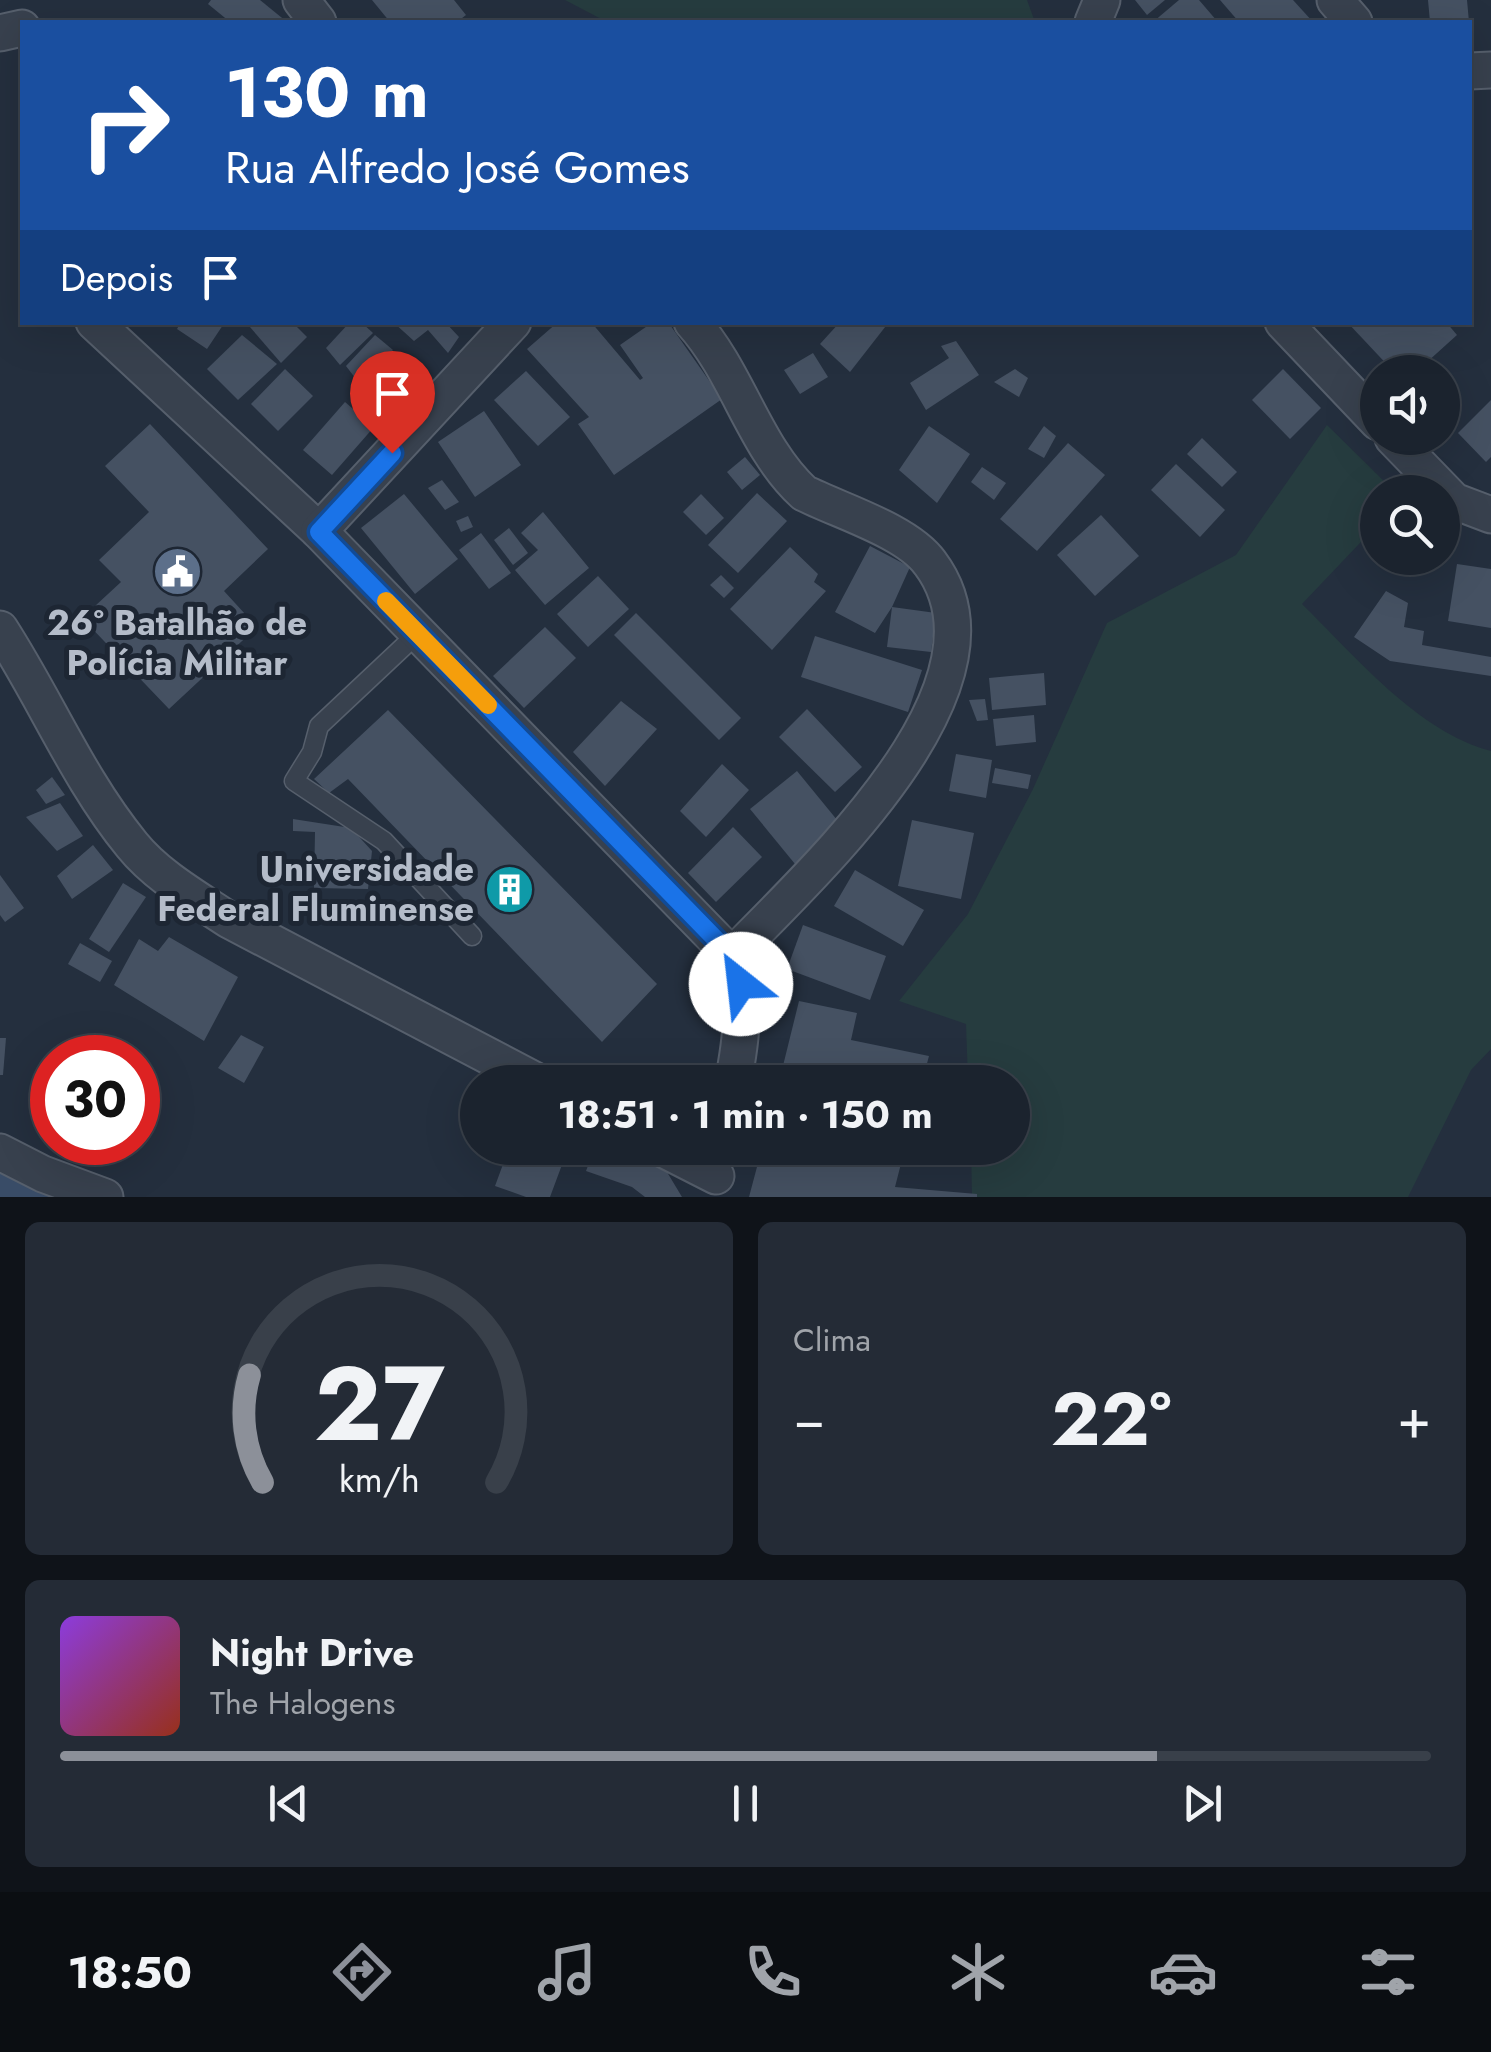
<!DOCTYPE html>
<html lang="pt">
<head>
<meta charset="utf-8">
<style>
  :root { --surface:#1b232e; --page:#242b36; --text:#f1f3f6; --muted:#a0a4aa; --line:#39404a; --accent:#8c9099 }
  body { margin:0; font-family:Jost,sans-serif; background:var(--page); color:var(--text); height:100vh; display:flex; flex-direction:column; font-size:38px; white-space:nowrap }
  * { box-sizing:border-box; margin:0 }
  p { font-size:32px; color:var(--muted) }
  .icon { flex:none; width:55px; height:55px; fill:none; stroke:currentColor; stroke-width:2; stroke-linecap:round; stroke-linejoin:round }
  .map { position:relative; height:1197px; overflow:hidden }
  .panel { display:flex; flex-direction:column; gap:25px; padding:25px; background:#0f1319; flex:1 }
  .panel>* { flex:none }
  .hud { position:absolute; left:20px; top:20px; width:1452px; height:305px; border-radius:0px; box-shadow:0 10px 40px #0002,0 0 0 2px var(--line); background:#1a4fa0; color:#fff; overflow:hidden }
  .buttons { position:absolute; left:1360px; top:355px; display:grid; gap:20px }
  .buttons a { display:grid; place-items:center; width:100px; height:100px; border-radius:50%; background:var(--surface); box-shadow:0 10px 40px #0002,0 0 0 2px var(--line); font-size:50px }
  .speed { position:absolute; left:30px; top:1035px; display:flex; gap:20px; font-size:50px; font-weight:700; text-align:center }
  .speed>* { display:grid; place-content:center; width:130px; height:130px; border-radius:50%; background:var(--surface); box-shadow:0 10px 40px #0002,0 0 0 2px var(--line); line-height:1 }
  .speed .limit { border:15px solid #d22; background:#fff; color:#111 }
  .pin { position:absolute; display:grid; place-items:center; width:85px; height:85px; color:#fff; margin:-102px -42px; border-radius:50% 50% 50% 0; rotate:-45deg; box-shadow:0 0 10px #0007 }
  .pin .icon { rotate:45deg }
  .me { position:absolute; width:110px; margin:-55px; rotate:331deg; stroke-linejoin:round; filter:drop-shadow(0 0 8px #0008) }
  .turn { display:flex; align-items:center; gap:35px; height:210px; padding:0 40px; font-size:45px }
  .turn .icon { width:130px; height:130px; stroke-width:2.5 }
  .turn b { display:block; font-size:70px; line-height:85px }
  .then { display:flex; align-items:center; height:95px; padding:0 40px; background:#0003; gap:20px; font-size:38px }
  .big { font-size:75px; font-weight:700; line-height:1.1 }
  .panel .widget { flex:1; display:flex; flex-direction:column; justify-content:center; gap:15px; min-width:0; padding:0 35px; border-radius:15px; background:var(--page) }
  .panel .dial { align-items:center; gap:0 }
  .dial svg { height:260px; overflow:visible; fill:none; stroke:var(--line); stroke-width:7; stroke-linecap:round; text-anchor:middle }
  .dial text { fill:var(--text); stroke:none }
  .song { display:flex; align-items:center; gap:30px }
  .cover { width:120px; height:120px; border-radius:15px; background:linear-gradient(135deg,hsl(270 70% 55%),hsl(10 70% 35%)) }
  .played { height:10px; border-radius:5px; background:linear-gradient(90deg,var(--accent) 80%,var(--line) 80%) }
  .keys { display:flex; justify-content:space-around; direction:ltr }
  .heat { display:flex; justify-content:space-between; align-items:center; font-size:55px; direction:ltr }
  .panel .tiles { flex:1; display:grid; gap:25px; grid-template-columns:1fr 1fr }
  .widget:last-child { grid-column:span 2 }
  .trip { position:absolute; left:460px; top:1065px; width:570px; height:100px; border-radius:50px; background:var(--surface); box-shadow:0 10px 40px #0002,0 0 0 2px var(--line); font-weight:700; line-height:100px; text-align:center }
  .tab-bar { display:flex; height:160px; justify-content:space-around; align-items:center; background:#0b0e12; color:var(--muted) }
  .tab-bar .icon { width:70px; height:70px }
  .tab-bar .on { color:var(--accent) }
  .tab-bar b { font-size:45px; color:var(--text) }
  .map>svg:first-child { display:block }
</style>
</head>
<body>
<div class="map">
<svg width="1491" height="1197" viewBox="0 0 1491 1197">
  <rect width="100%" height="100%" fill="#242f3e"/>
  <g fill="#263c3f">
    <path d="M565,0H1027L1035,22H607Z"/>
    <path d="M1327,425L1395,492H1378L1377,525L1302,604C1355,656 1418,732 1491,751V1049L1471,1070L1408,1197H972L971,1148H1012V1082H968L966,1024L899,1001L968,914L1033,789L1107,623L1236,555Z"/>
  </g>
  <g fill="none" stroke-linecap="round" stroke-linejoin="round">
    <path stroke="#394c67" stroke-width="55" d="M0,1185L23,1197"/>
  </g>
  <g fill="#455162">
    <path d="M211,0H260L287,22H230L208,4Z"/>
    <path d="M372,0H454L466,15L457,22H390Z"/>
    <path d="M1135,0H1165L1147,15Z"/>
    <path d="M1179,0H1199L1217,21L1153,22Z"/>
    <path d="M1220,0H1293L1313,22H1239Z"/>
    <path d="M1428,0H1467L1469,22H1430Z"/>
    <path d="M181,322H225L207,349L177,329Z"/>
    <path d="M254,322H292L307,337L281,363L250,327Z"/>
    <path d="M350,322H361L373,333L340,365L326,348Z"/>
    <path d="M393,322H445L459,337L448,353L428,330L414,341Z"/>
    <path d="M558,322H591L640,380L643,378L620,345L653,322H668L722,399L614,475L578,424L589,417L527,349Z"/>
    <path d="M840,322H889L850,372L820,344Z"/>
    <path d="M1347,322H1446L1457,335L1416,372H1394Z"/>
    <path d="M242,335L277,364L238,400L207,369Z"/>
    <path d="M375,335L393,350L359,383L346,366Z"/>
    <path d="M956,341L979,375L926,410L910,383L949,358L941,346Z"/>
    <path d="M813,353L828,377L800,394L784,370Z"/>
    <path d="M285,369L313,396L278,431L251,404Z"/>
    <path d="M1015,369L1028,378L1019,397L994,382Z"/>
    <path d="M1283,369L1321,408L1290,439L1252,400Z"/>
    <path d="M526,371L570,417L538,446L494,400Z"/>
    <path d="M1491,400V457L1486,462L1458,433Z"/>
    <path d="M345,402L374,427L332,475L303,450Z"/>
    <path d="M484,411L521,465L475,497L438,442Z"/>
    <path d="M150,424L268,549L224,591L257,627L169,709L82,618L121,582L99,560L149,512L105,466Z"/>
    <path d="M929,426L970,454L937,503L899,470Z"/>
    <path d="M1044,426L1056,436L1044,458L1028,449Z"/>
    <path d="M1202,438L1237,472L1222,487L1187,454Z"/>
    <path d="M1068,443L1105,475L1037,551L1000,519Z"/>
    <path d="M745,457L760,475L742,490L727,472Z"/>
    <path d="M1176,464L1225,510L1200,537L1151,490Z"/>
    <path d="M982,467L1006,483L994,500L971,482Z"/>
    <path d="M442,480L459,502L445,510L428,488Z"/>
    <path d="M757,493L787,521L738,573L708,545Z"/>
    <path d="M404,494L458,559L415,594L361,528Z"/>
    <path d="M701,494L724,518L706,535L683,512Z"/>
    <path d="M543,512L589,568L545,605L515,570L538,550L521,533Z"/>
    <path d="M1101,515L1139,556L1095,596L1057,555Z"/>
    <path d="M468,516L473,527L461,532L456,521Z"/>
    <path d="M509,528L528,553L513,565L494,540Z"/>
    <path d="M481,533L511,573L489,589L459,550Z"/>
    <path d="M870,546L910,567L892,607L936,613L931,652L887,647L892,607L875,633L835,612Z"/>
    <path d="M790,547L818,574L814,582L826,591L772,650L730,609Z"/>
    <path d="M1457,564L1491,569V628L1448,621Z"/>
    <path d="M721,575L734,588L724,598L710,585Z"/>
    <path d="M598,576L629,609L588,647L557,614Z"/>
    <path d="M1386,591L1408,603L1404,627L1424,631L1422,645L1491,657V676L1390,661L1354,637Z"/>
    <path d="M636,613L741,718L719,740L614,635Z"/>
    <path d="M545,627L576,658L524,708L493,676Z"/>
    <path d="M815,636L922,670L908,712L801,677Z"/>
    <path d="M1044,673L1046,705L992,710L989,678Z"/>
    <path d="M985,699L988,720L977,721L969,700Z"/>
    <path d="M621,701L657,729L605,786L573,752Z"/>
    <path d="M807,709L862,767L835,792L779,737Z"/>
    <path d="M388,710L657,984L602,1042L348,779L329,793L314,779Z"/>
    <path d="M1034,715L1036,742L996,746L993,719Z"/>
    <path d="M956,754L992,760L986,798L949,791Z"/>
    <path d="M722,764L749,790L706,837L680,811Z"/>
    <path d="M995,768L1031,775L1028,789L992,783Z"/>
    <path d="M797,771L842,826L795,864L750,809Z"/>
    <path d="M52,777L65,795L46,804L36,790Z"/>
    <path d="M60,803L83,836L57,851L26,817Z"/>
    <path d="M293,819L351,828L372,851L368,889L314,888L315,832L293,831Z"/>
    <path d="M912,820L974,833L961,899L898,886Z"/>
    <path d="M733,827L762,857L716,902L688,873Z"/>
    <path d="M93,845L113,870L72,899L57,876Z"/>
    <path d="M855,870L924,910L903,946L834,906Z"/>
    <path d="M0,875L24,908L5,922L0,915Z"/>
    <path d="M123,883L146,897L109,952L89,939Z"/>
    <path d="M803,925L886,956L870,1000L787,969Z"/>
    <path d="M169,937L238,977L204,1041L114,985L139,939L158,951Z"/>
    <path d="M80,943L112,961L100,982L68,964Z"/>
    <path d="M799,1001L857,1013L851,1040L929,1056L922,1082H779Z"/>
    <path d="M241,1035L264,1047L244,1083L218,1068Z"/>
    <path d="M0,1038H6L3,1075H0Z"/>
    <path d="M509,1148H637L668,1169L667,1172L682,1197H645L632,1187L586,1171L589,1163L566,1154L550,1197H526L495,1186Z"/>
    <path d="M762,1148H905L895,1187L977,1194V1197H749Z"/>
  </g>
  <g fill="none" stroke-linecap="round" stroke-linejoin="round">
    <defs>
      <path id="service" d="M418,633L319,726L312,752L294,781L384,841L472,936"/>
      <g id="minor">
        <path d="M301,0L318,22"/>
        <path d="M1335,0L1354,22"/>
        <path d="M1093,22L1102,0"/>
        <path d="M0,33L22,28"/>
        <path d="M1470,71L1491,70"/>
        <path d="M94,322L319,531L732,956C746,1001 742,1037 733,1082"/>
        <path d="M692,322C738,373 754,447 804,493C840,511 907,531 930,563C1022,685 808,876 732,956"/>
        <path d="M1283,322L1378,422"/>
        <path d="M1393,438L1454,501L1491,515"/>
        <path d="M319,531L513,322"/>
        <path d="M0,629C46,700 78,779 132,845C157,876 196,898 229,920L538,1082"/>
        <path d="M661,1148L716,1176"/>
        <path d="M0,1152L43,1174L105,1197"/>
      </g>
    </defs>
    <use href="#service" stroke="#565f6c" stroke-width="21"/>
    <use href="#minor" stroke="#565f6c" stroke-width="39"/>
    <use href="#service" stroke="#38414e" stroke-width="18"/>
    <use href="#minor" stroke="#38414e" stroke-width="35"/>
  </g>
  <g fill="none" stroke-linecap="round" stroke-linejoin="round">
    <defs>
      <path id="route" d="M392,453L319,532L732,956L741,984"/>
    </defs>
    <use href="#route" stroke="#114b97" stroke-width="25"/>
    <use href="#route" stroke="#1a73e8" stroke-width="18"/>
    <path stroke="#f59e0b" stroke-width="18" d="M386,601L488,705"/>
  </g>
  <defs>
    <symbol id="civic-disc" viewBox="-11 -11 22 22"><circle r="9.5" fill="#5c6f8a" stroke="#1d2633"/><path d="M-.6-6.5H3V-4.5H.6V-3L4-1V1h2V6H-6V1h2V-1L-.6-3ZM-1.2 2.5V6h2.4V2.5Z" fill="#fff"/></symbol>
    <symbol id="building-disc" viewBox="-11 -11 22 22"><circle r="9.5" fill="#0f9aa8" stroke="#1d2633"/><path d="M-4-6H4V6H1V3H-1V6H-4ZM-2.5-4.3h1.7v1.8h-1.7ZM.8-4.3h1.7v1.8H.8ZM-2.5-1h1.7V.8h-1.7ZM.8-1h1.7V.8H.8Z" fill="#fff"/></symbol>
  </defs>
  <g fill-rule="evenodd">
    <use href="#civic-disc" x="150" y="544" width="55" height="55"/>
    <use href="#building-disc" x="482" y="862" width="55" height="55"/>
  </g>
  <g text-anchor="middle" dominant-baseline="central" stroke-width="10" stroke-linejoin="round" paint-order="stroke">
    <g font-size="35" font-weight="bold" fill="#b4bcc9" stroke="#1d2633">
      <text x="177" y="623">26º Batalhão de<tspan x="177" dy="40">Polícia Militar</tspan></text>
      <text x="474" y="869" text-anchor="end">Universidade<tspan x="474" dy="40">Federal Fluminense</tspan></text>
    </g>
  </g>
</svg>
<div class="buttons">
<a><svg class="icon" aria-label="sound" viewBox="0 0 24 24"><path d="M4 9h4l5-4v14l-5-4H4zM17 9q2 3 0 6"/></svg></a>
<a><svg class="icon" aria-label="search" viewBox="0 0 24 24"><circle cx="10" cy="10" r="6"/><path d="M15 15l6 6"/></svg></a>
</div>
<div class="speed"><div class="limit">30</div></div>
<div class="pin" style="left:392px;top:453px;background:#d93025"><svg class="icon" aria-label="arrive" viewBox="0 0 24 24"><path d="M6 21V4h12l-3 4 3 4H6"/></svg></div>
<svg class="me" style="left:741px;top:984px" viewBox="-20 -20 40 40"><circle r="19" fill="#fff"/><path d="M0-13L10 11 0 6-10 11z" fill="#1a73e8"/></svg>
<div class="trip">18:51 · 1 min · 150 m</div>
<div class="hud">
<div class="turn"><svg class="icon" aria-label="right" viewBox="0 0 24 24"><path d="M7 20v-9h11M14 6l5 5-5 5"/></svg><div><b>130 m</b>Rua Alfredo José Gomes</div></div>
<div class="then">Depois<svg class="icon" aria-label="arrive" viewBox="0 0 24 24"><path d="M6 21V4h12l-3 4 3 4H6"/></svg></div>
</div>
</div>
<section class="panel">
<div class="tiles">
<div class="widget dial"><svg viewBox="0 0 100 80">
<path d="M14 69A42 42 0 1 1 86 69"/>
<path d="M14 69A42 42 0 0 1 10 36" stroke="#8c9099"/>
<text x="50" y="56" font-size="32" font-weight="700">27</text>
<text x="50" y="72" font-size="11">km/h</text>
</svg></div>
<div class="widget"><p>Clima</p>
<div class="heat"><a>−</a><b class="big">22°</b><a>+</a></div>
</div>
<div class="widget">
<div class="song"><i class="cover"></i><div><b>Night Drive</b><p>The Halogens</p></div></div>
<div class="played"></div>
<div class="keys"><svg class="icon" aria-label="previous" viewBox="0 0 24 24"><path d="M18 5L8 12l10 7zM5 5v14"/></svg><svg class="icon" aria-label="pause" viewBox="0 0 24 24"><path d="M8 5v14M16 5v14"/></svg><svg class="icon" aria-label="next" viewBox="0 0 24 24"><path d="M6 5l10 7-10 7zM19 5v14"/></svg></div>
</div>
</div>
</section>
<nav class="tab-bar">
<b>18:50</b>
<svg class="icon on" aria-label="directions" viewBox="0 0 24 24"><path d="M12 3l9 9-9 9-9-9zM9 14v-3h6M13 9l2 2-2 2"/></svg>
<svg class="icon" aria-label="music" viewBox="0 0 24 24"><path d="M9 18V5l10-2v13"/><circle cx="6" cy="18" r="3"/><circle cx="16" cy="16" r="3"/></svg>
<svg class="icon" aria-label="phone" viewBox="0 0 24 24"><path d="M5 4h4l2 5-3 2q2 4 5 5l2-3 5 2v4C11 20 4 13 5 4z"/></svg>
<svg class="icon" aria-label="climate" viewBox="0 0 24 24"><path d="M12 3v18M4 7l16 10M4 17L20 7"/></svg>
<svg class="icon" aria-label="car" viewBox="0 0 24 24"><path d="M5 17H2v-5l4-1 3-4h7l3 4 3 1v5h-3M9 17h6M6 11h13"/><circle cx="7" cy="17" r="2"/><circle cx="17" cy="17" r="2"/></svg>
<svg class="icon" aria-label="filters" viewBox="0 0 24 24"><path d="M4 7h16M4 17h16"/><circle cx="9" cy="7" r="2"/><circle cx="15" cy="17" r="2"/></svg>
</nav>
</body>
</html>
